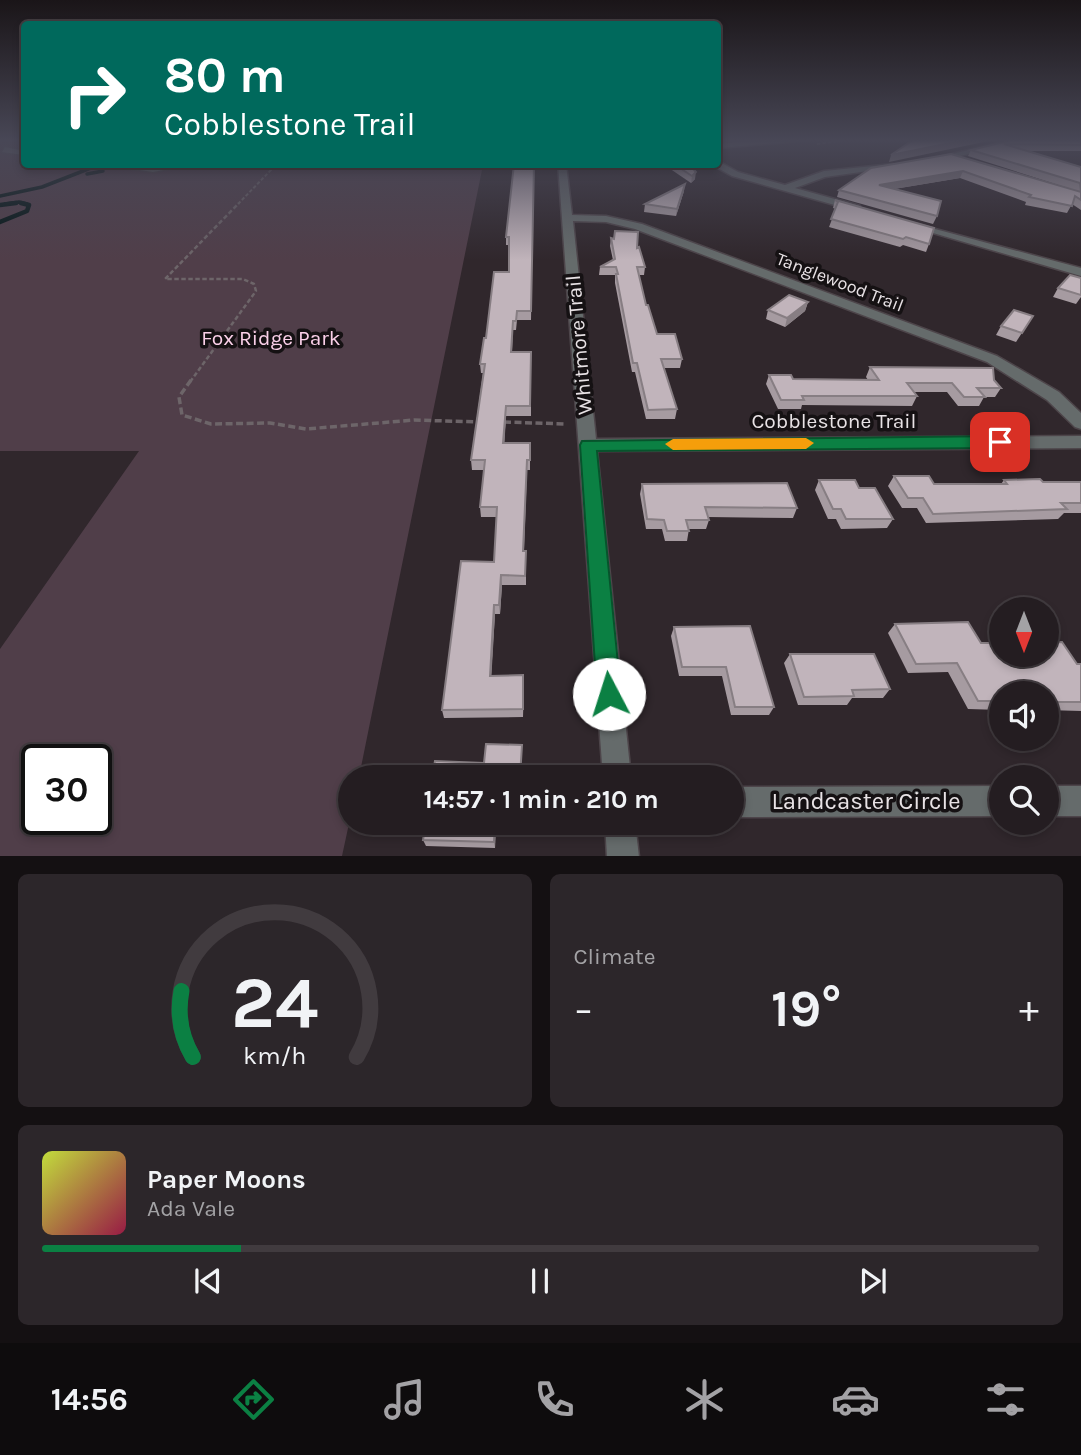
<!DOCTYPE html>
<html lang="en">
<head>
<meta charset="utf-8">
<style>
  :root { --surface:#241d21; --page:#2c262a; --text:#f1f3f6; --muted:#a3a2a5; --line:#413b3f; --accent:#0b8043 }
  body { margin:0; font-family:Karla,sans-serif; background:var(--page); color:var(--text); height:100vh; display:flex; flex-direction:column; font-size:26px; white-space:nowrap }
  * { box-sizing:border-box; margin:0 }
  p { font-size:23px; color:var(--muted) }
  .icon { flex:none; width:38px; height:38px; fill:none; stroke:currentColor; stroke-width:2; stroke-linecap:round; stroke-linejoin:round }
  .map { position:relative; height:856px; overflow:hidden }
  .drawer { display:flex; flex-direction:column; gap:18px; padding:18px; background:#141012; flex:1 }
  .drawer>* { flex:none }
  .banner { position:absolute; left:21px; top:21px; width:700px; height:147px; border-radius:7px; box-shadow:0 4px 10px #0003,0 0 0 2px var(--line); background:#00695c; color:#fff; overflow:hidden }
  .needle { width:46px; rotate:180deg }
  .fabs { position:absolute; left:989px; top:597px; display:grid; gap:14px }
  .fabs a { display:grid; place-items:center; width:70px; height:70px; border-radius:50%; background:var(--surface); box-shadow:0 4px 10px #0003,0 0 0 2px var(--line); font-size:35px }
  .speed { position:absolute; left:21px; top:744px; display:flex; gap:14px; font-size:35px; font-weight:700; text-align:center }
  .speed>* { display:grid; place-content:center; width:91px; height:91px; border-radius:50%; background:var(--surface); box-shadow:0 4px 10px #0003,0 0 0 2px var(--line); line-height:1 }
  .speed .limit { border:4px solid #111; border-radius:10px; background:#fff; color:#111 }
  .pin { position:absolute; display:grid; place-items:center; width:60px; height:60px; color:#fff; margin:-30px; border-radius:14px; box-shadow:0 4px 10px #0006 }
  .me { position:absolute; width:77px; margin:-38px; rotate:355deg; stroke-linejoin:round; filter:drop-shadow(0 0 5px #0008) }
  .turn { display:flex; align-items:center; gap:24px; height:147px; padding:0 28px; font-size:32px }
  .turn .icon { width:91px; height:91px; stroke-width:2.5 }
  .turn b { display:block; font-size:49px; line-height:60px }
  .big { font-size:52px; font-weight:700; line-height:1.1 }
  .drawer .widget { flex:1; display:flex; flex-direction:column; justify-content:center; gap:10px; min-width:0; padding:0 24px; border-radius:10px; background:var(--page) }
  .drawer .dial { align-items:center; gap:0 }
  .dial svg { height:182px; overflow:visible; fill:none; stroke:var(--line); stroke-width:7; stroke-linecap:round; text-anchor:middle }
  .dial text { fill:var(--text); stroke:none }
  .song { display:flex; align-items:center; gap:21px }
  .cover { width:84px; height:84px; border-radius:10px; background:linear-gradient(135deg,hsl(70 70% 55%),hsl(340 70% 35%)) }
  .played { height:7px; border-radius:4px; background:linear-gradient(90deg,var(--accent) 20%,var(--line) 20%) }
  .keys { display:flex; justify-content:space-around; direction:ltr }
  .heat { display:flex; justify-content:space-between; align-items:center; font-size:38px; direction:ltr }
  .drawer .tiles { flex:1; display:grid; gap:18px; grid-template-columns:1fr 1fr }
  .widget:last-child { grid-column:span 2 }
  .trip { position:absolute; left:338px; top:765px; width:406px; height:70px; border-radius:35px; background:var(--surface); box-shadow:0 4px 10px #0003,0 0 0 2px var(--line); font-weight:700; line-height:70px; text-align:center }
  .dock { display:flex; height:112px; justify-content:space-around; align-items:center; background:#0e0c0d; color:var(--muted) }
  .dock .icon { width:49px; height:49px }
  .dock .on { color:var(--accent) }
  .dock b { font-size:32px; color:var(--text) }
  .map>svg:first-child { display:block }
</style>
</head>
<body>
<div class="map">
<svg width="1081" height="857" viewBox="0 0 1081 857">
  <rect width="100%" height="100%" fill="#30272c"/>
  <path fill="#503e49" fill-rule="evenodd" d="M0,140H24V164L483,165L359,777H350V819L342,856H0V649L139,451H0ZM37,760H96V819H37Z"/>
  <g fill="none" stroke-linecap="round" stroke-linejoin="round">
    <g stroke="#001313" stroke-width="3.5">
      <path d="M87,174L103,171"/>
      <path d="M0,196L42,187L101,164"/>
      <path d="M5,204L19,202L27,204"/>
    </g>
    <g stroke="#001313" stroke-width="4.5">
      <path d="M0,205L16,203"/>
      <path d="M0,222L27,211L29,205L21,203"/>
    </g>
    <defs>
      <g id="minor">
        <path d="M1010,140H1027L931,163L927,160Z"/>
        <path d="M718,161L738,172L785,185L824,171L893,164L897,167L825,177L795,188L860,206V210L856,211L732,176L714,166Z"/>
        <path d="M558,164H566L572,215L606,216L642,224L997,356L1059,392L1081,413V429L1075,427L1047,400L987,362L635,229L606,222L573,221L596,439L1081,436V448L597,451L631,777H603Z"/>
        <path d="M909,222L1081,268V276L909,226Z"/>
        <path d="M1001,786V816L732,817V787Z"/>
        <rect x="1046" y="786" width="35" height="30"/>
        <path d="M605,822H635L639,857H607Z"/>
      </g>
      <g id="tertiary">
        <path d="M763,140H809L718,148V144Z"/>
        <path d="M5,147L24,151V155L2,152Z"/>
        <path d="M99,164H195L153,172Z"/>
      </g>
    </defs>
    <use href="#minor" stroke="#4d454a" stroke-width="3"/>
    <use href="#tertiary" stroke="#4d454a" stroke-width="3"/>
    <g stroke="#6d6569" stroke-width="2" stroke-dasharray="3.5 2" stroke-linecap="butt">
      <path d="M817,144L845,140"/>
      <path d="M73,164L92,167"/>
      <path d="M204,167L221,164"/>
      <path d="M238,204L271,170L272,164"/>
    </g>
    <path stroke="#6d6569" stroke-width="2.5" stroke-dasharray="4.5 2.5" stroke-linecap="butt" d="M190,382L256,291L254,284L243,279H165L239,203"/>
    <g stroke="#6d6569" stroke-width="3.5" stroke-dasharray="7 3.5" stroke-linecap="butt">
      <path d="M191,380L179,397L182,415L211,424L270,423L306,429L414,420L479,422"/>
      <path d="M504,422L567,424"/>
    </g>
    <use href="#minor" fill="#656b6b" fill-rule="evenodd"/>
    <use href="#tertiary" fill="#656b6b" fill-rule="evenodd"/>
  </g>
  <g fill="#a69ba1">
    <path d="M1012,140H1081V151H1026L1081,167V210L1072,204L1067,213L1025,205L1026,202L960,178L894,189L937,216L933,224L837,197L839,190L951,154L1071,189L968,156L971,150Z"/>
    <path d="M534,164L531,320H517L516,330H513L512,352H531V416H506L504,443H530V470H527L524,551H526V585H502L500,614H495L491,676L524,684L523,717L444,718L442,710L494,562L497,517H481L480,507L484,470H472L471,460L483,373H481L480,364L509,272V245H506V237Z"/>
    <path d="M663,164H689L695,179L691,183Z"/>
    <path d="M684,191L676,216L644,212L645,204Z"/>
    <path d="M835,200L929,244L926,252L903,245L900,247L829,227L836,209L833,208Z"/>
    <path d="M611,238L637,248L645,267L644,275H639L646,305L657,334L682,359L680,368H664L677,409L675,419H646L635,372H632L615,283V275H599L600,267L613,260L610,246Z"/>
    <path d="M1081,278V297L1076,304L1053,297L1058,288Z"/>
    <path d="M808,302L805,311L785,327L766,319L768,310Z"/>
    <path d="M1033,316L1016,342L996,335L1001,326Z"/>
    <path d="M870,367L994,380L1001,388L995,397H984L979,406H958L947,392H914L917,396L912,406L802,405L801,409H778L766,384L769,375L793,379L868,380L866,377Z"/>
    <path d="M894,476L934,484H1001L1004,480L1043,482H1081V513H1064L1058,519L926,523L917,508H902L888,486Z"/>
    <path d="M819,480L859,488L893,519L887,528L841,529L836,519H828L815,490Z"/>
    <path d="M642,484L797,508L793,518L708,517L709,520L706,529H689L687,541H665L662,529H646L640,494Z"/>
    <path d="M895,624L981,643L1081,664V711L1046,710V693H1001V710L968,709L948,672L908,673L888,633Z"/>
    <path d="M750,626L774,707L769,715H731L722,676H679L671,636L674,627Z"/>
    <path d="M790,654L890,689L883,698H852L847,705H798L784,663Z"/>
    <path d="M426,822H496L495,848L426,846L423,840Z"/>
  </g>
  <g fill="#877e83">
    <path d="M965,140H993L889,162L891,155Z"/>
    <path d="M963,171L960,178L876,192L879,185Z"/>
    <path d="M696,172L695,179L691,183L692,176Z"/>
    <path d="M685,184L684,191L676,216L677,209Z"/>
    <path d="M808,302L805,311L785,327L787,318Z"/>
    <path d="M506,406V416L504,452L503,443Z"/>
    <path d="M501,575L502,585L500,614L499,605Z"/>
    <path d="M494,605L495,614L491,684L490,676Z"/>
    <path d="M495,822H496L495,848L494,842Z"/>
  </g>
  <g fill="#c1b4bb" stroke="#877e83" stroke-width="2">
    <path d="M913,140H965L891,155Z"/>
    <path d="M1012,140H1081V145L1004,144L1081,167V200L1075,196L1072,206L1029,197L1031,195L963,171L879,185L941,201L937,216L839,190L871,168L951,154L1081,192L1080,183L971,150Z"/>
    <path d="M514,164H534L531,311H517L516,321H513L511,352H531L530,406H506L503,443H530V460H527L523,551H526L525,576L501,575L499,605H494L490,676L523,675V709L442,710L461,561L494,562L497,507H480L485,460H471L485,364H480L484,338H486L494,272H509V237H506Z"/>
    <path d="M674,164H689L696,172L692,176Z"/>
    <path d="M685,184L677,209L645,204Z"/>
    <path d="M835,200L934,228L929,244L906,237L903,239L831,219L838,202Z"/>
    <path d="M615,231L638,232L637,248L639,247L645,267H637L646,305H648L657,334H675L682,359H661L677,409L648,410L637,363H633L616,274H618L616,267H600L615,259L611,238L614,239Z"/>
    <path d="M1070,275L1081,278V295L1058,288Z"/>
    <path d="M789,295L808,302L787,318L768,310Z"/>
    <path d="M1014,310L1033,316L1022,333L1001,326Z"/>
    <path d="M870,367L993,368L994,380L1001,388H977L985,397H964L952,383H907L917,396H802L804,400H781L769,375H791L793,379L879,380Z"/>
    <path d="M894,476H929L934,484H1007L1004,480L1040,479L1043,482H1081V503H1061L1067,509L933,514L923,498H908Z"/>
    <path d="M819,480H855L859,488H875L893,519H846L841,509H833Z"/>
    <path d="M787,483L797,508L705,507L709,520H686L689,531H667L664,520L647,519L642,484Z"/>
    <path d="M968,622L981,643H1001V654H1046V643L1062,642L1077,664H1081V702H1046V693H1001V701H978L957,663L916,664L895,624Z"/>
    <path d="M750,626L774,707H735L726,667H682L674,627Z"/>
    <path d="M790,654H874L890,689L852,690L854,696L804,697Z"/>
    <path d="M486,744L522,745L520,777H432L435,761L484,763Z"/>
    <path d="M426,822H495L494,842L423,840Z"/>
  </g>
  <linearGradient id="sky" x2="0" y2="1"><stop stop-color="#1a1518"/><stop offset="0.54" stop-color="#484756"/><stop offset="1" stop-color="#484756" stop-opacity="0"/></linearGradient>
  <rect width="1081" height="260" fill="url(#sky)"/>
  <path fill="#0b8043" stroke="#07532c" stroke-width="2" d="M1000,436L1008,442L1000,448L597,451L621,694L618,702L609,706L601,702L597,694L580,445L582,441Z"/>
  <path fill="#f59e0b" d="M806,438L814,443L806,449L673,450L665,444L673,439Z"/>
  <g text-anchor="middle" dominant-baseline="central" stroke-width="7" stroke-linejoin="round" paint-order="stroke">
    <g font-size="18" fill="#e8e2e5" stroke="#151113">
      <text transform="translate(840 282) rotate(21)">Tanglewood Trail</text>
    </g>
    <g font-size="21" fill="#fbd0e9" stroke="#151113">
      <text x="271" y="338">Fox Ridge Park</text>
    </g>
    <g font-size="21" fill="#e8e2e5" stroke="#151113">
      <text transform="translate(579 345) rotate(-95)">Whitmore Trail</text>
      <text x="834" y="421">Cobblestone Trail</text>
    </g>
    <g font-size="24" fill="#e8e2e5" stroke="#151113">
      <text x="866" y="801">Landcaster Circle</text>
    </g>
  </g>
</svg>
<div class="fabs">
<a><svg class="needle" viewBox="-14 -14 28 28"><path d="M0-13l5 13h-10z" fill="#e53935"/><path d="M0 13l5-13h-10z" fill="#a3a2a5"/></svg></a>
<a><svg class="icon" aria-label="sound" viewBox="0 0 24 24"><path d="M4 9h4l5-4v14l-5-4H4zM17 9q2 3 0 6"/></svg></a>
<a><svg class="icon" aria-label="search" viewBox="0 0 24 24"><circle cx="10" cy="10" r="6"/><path d="M15 15l6 6"/></svg></a>
</div>
<div class="speed"><div class="limit">30</div></div>
<div class="pin" style="left:1000px;top:442px;background:#d93025"><svg class="icon" aria-label="arrive" viewBox="0 0 24 24"><path d="M6 21V4h12l-3 4 3 4H6"/></svg></div>
<svg class="me" style="left:609px;top:694px" viewBox="-20 -20 40 40"><circle r="19" fill="#fff"/><path d="M0-13L10 11 0 6-10 11z" fill="#0b8043"/></svg>
<div class="trip">14:57 · 1 min · 210 m</div>
<div class="banner">
<div class="turn"><svg class="icon" aria-label="right" viewBox="0 0 24 24"><path d="M7 20v-9h11M14 6l5 5-5 5"/></svg><div><b>80 m</b>Cobblestone Trail</div></div>
</div>
</div>
<section class="drawer">
<div class="tiles">
<div class="widget dial"><svg viewBox="0 0 100 80">
<path d="M14 69A42 42 0 1 1 86 69"/>
<path d="M14 69A42 42 0 0 1 9 40" stroke="#0b8043"/>
<text x="50" y="56" font-size="32" font-weight="700">24</text>
<text x="50" y="72" font-size="11">km/h</text>
</svg></div>
<div class="widget"><p>Climate</p>
<div class="heat"><a>−</a><b class="big">19°</b><a>+</a></div>
</div>
<div class="widget">
<div class="song"><i class="cover"></i><div><b>Paper Moons</b><p>Ada Vale</p></div></div>
<div class="played"></div>
<div class="keys"><svg class="icon" aria-label="previous" viewBox="0 0 24 24"><path d="M18 5L8 12l10 7zM5 5v14"/></svg><svg class="icon" aria-label="pause" viewBox="0 0 24 24"><path d="M8 5v14M16 5v14"/></svg><svg class="icon" aria-label="next" viewBox="0 0 24 24"><path d="M6 5l10 7-10 7zM19 5v14"/></svg></div>
</div>
</div>
</section>
<nav class="dock">
<b>14:56</b>
<svg class="icon on" aria-label="directions" viewBox="0 0 24 24"><path d="M12 3l9 9-9 9-9-9zM9 14v-3h6M13 9l2 2-2 2"/></svg>
<svg class="icon" aria-label="music" viewBox="0 0 24 24"><path d="M9 18V5l10-2v13"/><circle cx="6" cy="18" r="3"/><circle cx="16" cy="16" r="3"/></svg>
<svg class="icon" aria-label="phone" viewBox="0 0 24 24"><path d="M5 4h4l2 5-3 2q2 4 5 5l2-3 5 2v4C11 20 4 13 5 4z"/></svg>
<svg class="icon" aria-label="climate" viewBox="0 0 24 24"><path d="M12 3v18M4 7l16 10M4 17L20 7"/></svg>
<svg class="icon" aria-label="car" viewBox="0 0 24 24"><path d="M5 17H2v-5l4-1 3-4h7l3 4 3 1v5h-3M9 17h6M6 11h13"/><circle cx="7" cy="17" r="2"/><circle cx="17" cy="17" r="2"/></svg>
<svg class="icon" aria-label="filters" viewBox="0 0 24 24"><path d="M4 7h16M4 17h16"/><circle cx="9" cy="7" r="2"/><circle cx="15" cy="17" r="2"/></svg>
</nav>
</body>
</html>
